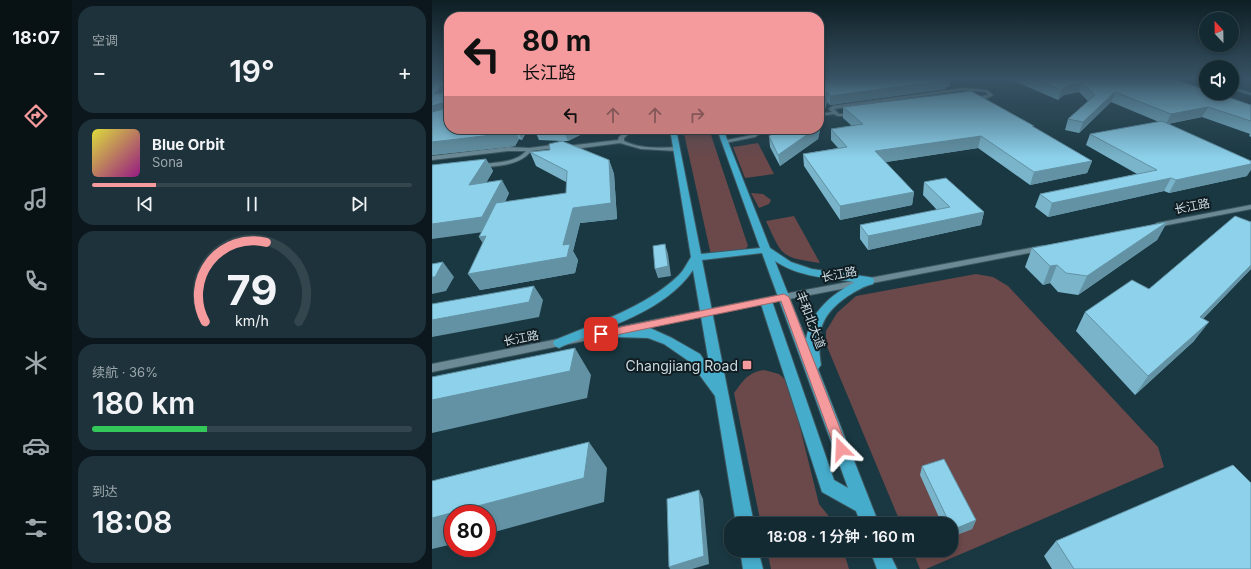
<!DOCTYPE html>
<html lang="zh">
<head>
<meta charset="utf-8">
<style>
  :root { --surface:#142a32; --page:#1d323a; --text:#f1f3f6; --muted:#9da7ac; --line:#33464d; --accent:#f59b9d }
  body { margin:0; font-family:Inter,"Noto Sans SC",sans-serif; background:var(--page); color:var(--text); height:100vh; display:flex; flex-direction:column; font-size:15px; white-space:nowrap }
  * { box-sizing:border-box; margin:0 }
  p { font-size:13px; color:var(--muted) }
  .icon { flex:none; width:22px; height:22px; fill:none; stroke:currentColor; stroke-width:2; stroke-linecap:round; stroke-linejoin:round }
  .map { position:relative; flex:1; overflow:hidden }
  .details { display:flex; flex-direction:column; gap:6px; padding:6px; background:#0b171c; width:360px }
  .details>* { flex:none }
  .top-card { position:absolute; left:12px; top:12px; width:380px; height:122px; border-radius:16px; box-shadow:0 2px 6px #0003,0 0 0 1px var(--line); background:#f59b9d; color:#111; overflow:hidden }
  .needle { width:26px; rotate:338deg }
  .fabs { position:absolute; left:767px; top:12px; display:grid; gap:8px }
  .fabs a { display:grid; place-items:center; width:40px; height:40px; border-radius:50%; background:var(--surface); box-shadow:0 2px 6px #0003,0 0 0 1px var(--line); font-size:20px }
  .speed { position:absolute; left:12px; top:505px; display:flex; gap:8px; font-size:20px; font-weight:700; text-align:center }
  .speed>* { display:grid; place-content:center; width:52px; height:52px; border-radius:50%; background:var(--surface); box-shadow:0 2px 6px #0003,0 0 0 1px var(--line); line-height:1 }
  .speed .limit { border:6px solid #d22; background:#fff; color:#111 }
  .pin { position:absolute; display:grid; place-items:center; width:34px; height:34px; color:#fff; margin:-17px; border-radius:8px; box-shadow:0 2px 6px #0006 }
  .me { position:absolute; width:44px; margin:-22px; rotate:339deg; stroke-linejoin:round; filter:drop-shadow(0 0 3px #0008) }
  .turn { display:flex; align-items:center; gap:14px; height:84px; padding:0 12px; font-size:18px }
  .turn .icon { width:52px; height:52px; stroke-width:2.5 }
  .turn b { display:block; font-size:28px; line-height:34px }
  .lanes { display:flex; align-items:center; height:38px; padding:0 12px; background:#0003; justify-content:center; gap:20px; direction:ltr }
  .lanes .off { opacity:.35 }
  .big { font-size:30px; font-weight:600; line-height:1.1 }
  .details .widget { flex:1; display:flex; flex-direction:column; justify-content:center; gap:6px; min-width:0; padding:0 14px; border-radius:16px; background:var(--page) }
  .details .dial { align-items:center; gap:0 }
  .dial svg { height:104px; overflow:visible; fill:none; stroke:var(--line); stroke-width:7; stroke-linecap:round; text-anchor:middle }
  .dial text { fill:var(--text); stroke:none }
  .song { display:flex; align-items:center; gap:12px }
  .cover { width:48px; height:48px; border-radius:6px; background:linear-gradient(135deg,hsl(60 70% 55%),hsl(310 70% 35%)) }
  .played { height:4px; border-radius:2px; background:linear-gradient(90deg,var(--accent) 20%,var(--line) 20%) }
  .keys { display:flex; justify-content:space-around; direction:ltr }
  .heat { display:flex; justify-content:space-between; align-items:center; font-size:22px; direction:ltr }
  .charge { height:6px; border-radius:3px; background:linear-gradient(90deg,#34c759 36%,var(--line) 0) }
  .trip { position:absolute; left:292px; top:517px; width:234px; height:40px; border-radius:16px; background:var(--surface); box-shadow:0 2px 6px #0003,0 0 0 1px var(--line); font-weight:600; line-height:40px; text-align:center }
  main { display:flex; flex:1; min-height:0 }
  .tab-bar { display:flex; flex-direction:column; width:72px; justify-content:space-around; align-items:center; background:#081114; color:var(--muted) }
  .tab-bar .icon { width:28px; height:28px }
  .tab-bar .on { color:var(--accent) }
  .tab-bar b { font-size:18px; color:var(--text) }
  .map>svg:first-child { display:block }
</style>
</head>
<body>
<main>
<nav class="tab-bar">
<b>18:07</b>
<svg class="icon on" aria-label="directions" viewBox="0 0 24 24"><path d="M12 3l9 9-9 9-9-9zM9 14v-3h6M13 9l2 2-2 2"/></svg>
<svg class="icon" aria-label="music" viewBox="0 0 24 24"><path d="M9 18V5l10-2v13"/><circle cx="6" cy="18" r="3"/><circle cx="16" cy="16" r="3"/></svg>
<svg class="icon" aria-label="phone" viewBox="0 0 24 24"><path d="M5 4h4l2 5-3 2q2 4 5 5l2-3 5 2v4C11 20 4 13 5 4z"/></svg>
<svg class="icon" aria-label="climate" viewBox="0 0 24 24"><path d="M12 3v18M4 7l16 10M4 17L20 7"/></svg>
<svg class="icon" aria-label="car" viewBox="0 0 24 24"><path d="M5 17H2v-5l4-1 3-4h7l3 4 3 1v5h-3M9 17h6M6 11h13"/><circle cx="7" cy="17" r="2"/><circle cx="17" cy="17" r="2"/></svg>
<svg class="icon" aria-label="filters" viewBox="0 0 24 24"><path d="M4 7h16M4 17h16"/><circle cx="9" cy="7" r="2"/><circle cx="15" cy="17" r="2"/></svg>
</nav>
<section class="details">
<div class="widget"><p>空调</p>
<div class="heat"><a>−</a><b class="big">19°</b><a>+</a></div>
</div>
<div class="widget">
<div class="song"><i class="cover"></i><div><b>Blue Orbit</b><p>Sona</p></div></div>
<div class="played"></div>
<div class="keys"><svg class="icon" aria-label="previous" viewBox="0 0 24 24"><path d="M18 5L8 12l10 7zM5 5v14"/></svg><svg class="icon" aria-label="pause" viewBox="0 0 24 24"><path d="M8 5v14M16 5v14"/></svg><svg class="icon" aria-label="next" viewBox="0 0 24 24"><path d="M6 5l10 7-10 7zM19 5v14"/></svg></div>
</div>
<div class="widget dial"><svg viewBox="0 0 100 80">
<path d="M14 69A42 42 0 1 1 86 69"/>
<path d="M14 69A42 42 0 0 1 61 8" stroke="#f59b9d"/>
<text x="50" y="56" font-size="32" font-weight="700">79</text>
<text x="50" y="72" font-size="11">km/h</text>
</svg></div>
<div class="widget"><p>续航 · 36%</p><b class="big">180 km</b><div class="charge"></div></div>
<div class="widget"><p>到达</p><b class="big">18:08</b></div>
</section>
<div class="map">
<svg width="819" height="569" viewBox="0 0 819 569">
  <rect width="100%" height="100%" fill="#1a3842"/>
  <g fill="#6b4849">
    <path d="M251,129H277L316,246L312,250L279,255Z"/>
    <path d="M326,143L342,174L313,178L301,147Z"/>
    <path d="M319,193L331,194L339,200L337,204L327,208Z"/>
    <path d="M362,216L388,263C348,257 351,257 334,221Z"/>
    <path d="M544,274L561,277L576,286L726,447L732,467L494,569H488L480,550H519V524H469L394,344V331L405,313L424,296Z"/>
    <path d="M332,370L347,374L357,383L387,504L403,524H329L302,393C312,380 315,373 332,370Z"/>
    <path d="M335,550H411L417,569H339Z"/>
  </g>
  <g fill="none" stroke-linecap="round" stroke-linejoin="round">
    <defs>
      <g id="minor">
        <path d="M532,88L555,90L561,95L555,98L420,116H406L402,114L387,116V114L400,112L397,109C399,106 402,105 406,105ZM532,90L554,92L556,95L420,114H407L402,109Z"/>
        <path d="M197,129H202L192,138V141C208,149 227,148 245,147L248,149L245,151L209,149L188,143L135,150L132,148L135,146L186,140L187,137Z"/>
        <path d="M330,129H335L323,137L293,143L290,141L320,135Z"/>
        <path d="M129,144L132,146L131,147L99,151C88,166 63,166 47,168L44,166L45,165C60,162 83,164 94,151H76L0,160V156L76,147L97,148Z"/>
      </g>
      <g id="tertiary">
        <path d="M819,205V209L725,227L722,225L725,223Z"/>
        <path d="M609,246H612L613,248L612,250L352,300L0,372V364L352,294Z"/>
      </g>
      <g id="secondary">
        <path d="M768,79H774V81L769,80Z"/>
        <path d="M800,87L819,93V95L800,89Z"/>
      </g>
      <g id="trunk">
        <path d="M238,129H244L269,254L328,248L285,129H291L338,248L359,262L380,269L437,277L441,278L442,281L441,284C432,286 424,291 416,296C388,315 384,333 389,365L386,369L447,524H429L424,511L390,492L328,301L330,298H338L340,301L402,480L416,488L330,253L270,260L322,524H304L283,396L258,362L232,344L216,338L183,337L179,335L177,332L179,329L183,327L218,328L240,338L268,354L278,369L261,270C235,310 174,328 131,346L127,348L123,346L121,343L123,340C165,322 213,308 247,275C252,270 255,263 259,257ZM343,261C366,277 396,278 423,282C399,295 379,311 374,339Z"/>
        <path d="M308,550H326L331,569H311Z"/>
        <path d="M438,550H456L465,569H445Z"/>
      </g>
    </defs>
    <use href="#minor" stroke="#3d575f" stroke-width="2"/>
    <use href="#tertiary" stroke="#3d575f" stroke-width="2"/>
    <use href="#secondary" stroke="#3d575f" stroke-width="2"/>
    <use href="#trunk" stroke="#3d575f" stroke-width="2"/>
    <use href="#minor" fill="#6b8a96" fill-rule="evenodd"/>
    <use href="#tertiary" fill="#6b8a96" fill-rule="evenodd"/>
    <use href="#secondary" fill="#5d97aa" fill-rule="evenodd"/>
    <use href="#trunk" fill="#46accc" fill-rule="evenodd"/>
  </g>
  <g fill="#79b4ca">
    <path d="M0,79H17V129H96L90,140L87,139L83,146L0,155Z"/>
    <path d="M387,79L517,87H514V89L398,105L395,102L392,112H391V117L386,139L348,166L338,147L337,136L387,129Z"/>
    <path d="M578,79H742L819,105V137L817,136L818,134L770,117L736,124L815,176L737,193L732,191L616,217L603,207L608,194L705,174L654,145L658,134L727,122L679,102L647,133L633,130L636,119L656,101L647,92L632,95L626,100Z"/>
    <path d="M411,107L602,127L660,161L655,173L598,185L546,148L453,162L482,192L480,205L408,220L372,166L371,154L406,148L399,140V129L420,126L411,118Z"/>
    <path d="M102,129H160L136,141H130L177,160L182,174L185,219L148,223L141,251L146,260L143,273L48,290L36,274L51,243L47,237L50,232L54,159L61,171L54,183L77,193L73,202L134,193V182L104,166L98,152L118,150L130,141L107,140Z"/>
    <path d="M492,182L552,212L549,225L436,250L428,239V225L505,210L491,195Z"/>
    <path d="M735,222L725,240L646,295L626,292L618,283L611,285L593,267L600,248Z"/>
    <path d="M819,222V269L771,319L762,341L703,395L644,331L653,312L717,289Z"/>
    <path d="M490,466L544,520L540,529L519,537V524H510L488,475Z"/>
    <path d="M624,541L819,569H620L612,556Z"/>
  </g>
  <g fill="#6392a4">
    <path d="M0,79H17V94L10,103L16,115L0,120V106L2,94L0,86Z"/>
    <path d="M513,79H519L517,87H514V89L398,105V96Z"/>
    <path d="M650,83L647,92L632,95L626,100L629,90L635,85Z"/>
    <path d="M395,92V102L392,112H391V117L386,139L348,166L346,155L383,129H387V103Z"/>
    <path d="M683,92L679,102L647,133L651,122Z"/>
    <path d="M776,107L770,117L734,124L739,114Z"/>
    <path d="M80,129H82L87,139L83,146L0,155V142Z"/>
    <path d="M85,129H96L90,140Z"/>
    <path d="M131,129H160L136,141Z"/>
    <path d="M549,136L546,148L442,164L443,151Z"/>
    <path d="M54,159L61,171L45,198L37,185Z"/>
    <path d="M177,160L182,174L185,219L148,223L141,251L146,260L143,273L48,290L36,274L131,245L141,208Z"/>
    <path d="M660,161L655,173L598,185L602,172Z"/>
    <path d="M819,164V170L815,176L737,193L744,180Z"/>
    <path d="M739,178L732,191L616,217L620,203Z"/>
    <path d="M70,180L77,193L59,231L0,239V224Z"/>
    <path d="M482,192L480,205L408,220V206Z"/>
    <path d="M552,212L549,225L436,250V236Z"/>
    <path d="M735,222L725,240L646,295L655,276Z"/>
    <path d="M54,236L57,253L47,237Z"/>
    <path d="M233,244L236,254L239,276L226,278L223,269Z"/>
    <path d="M11,262L22,277L14,291L0,294V277Z"/>
    <path d="M625,265L618,283L611,285L618,266Z"/>
    <path d="M819,265V269L754,336L768,317Z"/>
    <path d="M102,286L111,300L107,317L0,337V320Z"/>
    <path d="M777,322L762,341L703,395L716,376Z"/>
    <path d="M143,348L159,375L155,398L0,433V400Z"/>
    <path d="M157,442L175,468L172,502L55,534V514H21V544L0,549V518Z"/>
    <path d="M267,490L271,499L277,564L260,569H238L237,567Z"/>
    <path d="M544,520L540,529L519,537V533L520,530Z"/>
  </g>
  <g fill="#8dd1eb" stroke="#6392a4">
    <path d="M0,79H15L2,94L17,92V129H80L77,133L0,142V112L11,109L12,104L10,103L0,106Z"/>
    <path d="M387,79H513L515,80L398,96L395,92L392,102L387,103Z"/>
    <path d="M601,79H742L774,90V93H784L819,105V121L776,107L739,114L683,92L651,122L636,119L663,95L650,83L635,85L629,90Z"/>
    <path d="M539,91L602,126H600L660,161L602,172L549,136L443,151L482,192L408,206L371,154L415,147L399,129L431,124L411,107Z"/>
    <path d="M387,107H391L387,121Z"/>
    <path d="M730,121L819,161V164L744,180L739,178L620,203L608,194L725,170L658,134Z"/>
    <path d="M349,129H383L346,155L337,136Z"/>
    <path d="M130,141L177,160L179,203L141,208L131,245L138,244L135,257L36,274L54,236L47,237L64,203L134,193L135,171L98,152L118,150L117,144Z"/>
    <path d="M54,159L37,185L70,180L50,217L0,224V165Z"/>
    <path d="M514,178L552,212L436,236L428,225L518,207L492,182Z"/>
    <path d="M803,216L819,222V265L768,317L777,322L716,376L653,312L700,280L717,289Z"/>
    <path d="M735,222L655,276L634,273L625,265L618,266L600,248Z"/>
    <path d="M233,244L236,266L223,269L221,246Z"/>
    <path d="M11,262L3,277H0V264Z"/>
    <path d="M102,286L97,302L0,320V304Z"/>
    <path d="M143,348L138,371L0,400V377Z"/>
    <path d="M157,442L152,478L0,518V481Z"/>
    <path d="M512,459L544,520L520,530L519,527V524H518L490,466Z"/>
    <path d="M801,465L819,483V569H642L624,541Z"/>
    <path d="M267,490L272,556L237,567L235,499Z"/>
  </g>
  <linearGradient id="sky" x2="0" y2="1"><stop stop-color="#0e1f24"/><stop offset="0.5" stop-color="#385365"/><stop offset="1" stop-color="#385365" stop-opacity="0"/></linearGradient>
  <rect width="819" height="158" fill="url(#sky)"/>
  <path fill="#f59b9d" stroke="#9f6566" d="M352,294L357,297L416,449L414,453L409,455L405,453L403,449L349,301L169,338L165,337L164,334L165,332L169,331Z"/>
  <rect fill="#f59b9d" stroke="#101d22" stroke-width="1.5" x="310" y="360" width="10" height="10" rx="2"/>
  <g text-anchor="middle" dominant-baseline="central" stroke-width="4" stroke-linejoin="round" paint-order="stroke">
    <g font-size="12" fill="#c9d9e0" stroke="#101d22">
      <text transform="translate(760 206) rotate(-11)">长江路</text>
      <text transform="translate(407 274) rotate(-11)">长江路</text>
      <text transform="translate(379 320) rotate(69)">丰和北大道</text>
      <text transform="translate(89 338) rotate(-11)">长江路</text>
    </g>
    <g font-size="14" fill="#c9d9e0" stroke="#101d22" text-anchor="end">
      <text x="306" y="365">Changjiang Road</text>
    </g>
  </g>
</svg>
<div class="fabs">
<a><svg class="needle" viewBox="-14 -14 28 28"><path d="M0-13l5 13h-10z" fill="#e53935"/><path d="M0 13l5-13h-10z" fill="#9da7ac"/></svg></a>
<a><svg class="icon" aria-label="sound" viewBox="0 0 24 24"><path d="M4 9h4l5-4v14l-5-4H4zM17 9q2 3 0 6"/></svg></a>
</div>
<div class="speed"><div class="limit">80</div></div>
<div class="pin" style="left:169px;top:334px;background:#d93025"><svg class="icon" aria-label="arrive" viewBox="0 0 24 24"><path d="M6 21V4h12l-3 4 3 4H6"/></svg></div>
<svg class="me" style="left:409px;top:449px" viewBox="-20 -20 40 40"><path d="M0-17L14 15 0 8-14 15z" fill="#f59b9d" stroke="#fff" stroke-width="4"/></svg>
<div class="trip">18:08 · 1 分钟 · 160 m</div>
<div class="top-card">
<div class="turn"><svg class="icon" aria-label="left" viewBox="0 0 24 24"><path d="M17 20v-9H6M10 6l-5 5 5 5"/></svg><div><b>80 m</b>长江路</div></div>
<div class="lanes"><svg class="icon" aria-label="left" viewBox="0 0 24 24"><path d="M17 20v-9H6M10 6l-5 5 5 5"/></svg><svg class="icon off" aria-label="ahead" viewBox="0 0 24 24"><path d="M12 20V5M6 11l6-6 6 6"/></svg><svg class="icon off" aria-label="ahead" viewBox="0 0 24 24"><path d="M12 20V5M6 11l6-6 6 6"/></svg><svg class="icon off" aria-label="right" viewBox="0 0 24 24"><path d="M7 20v-9h11M14 6l5 5-5 5"/></svg></div>
</div>
</div>
</main>
</body>
</html>
